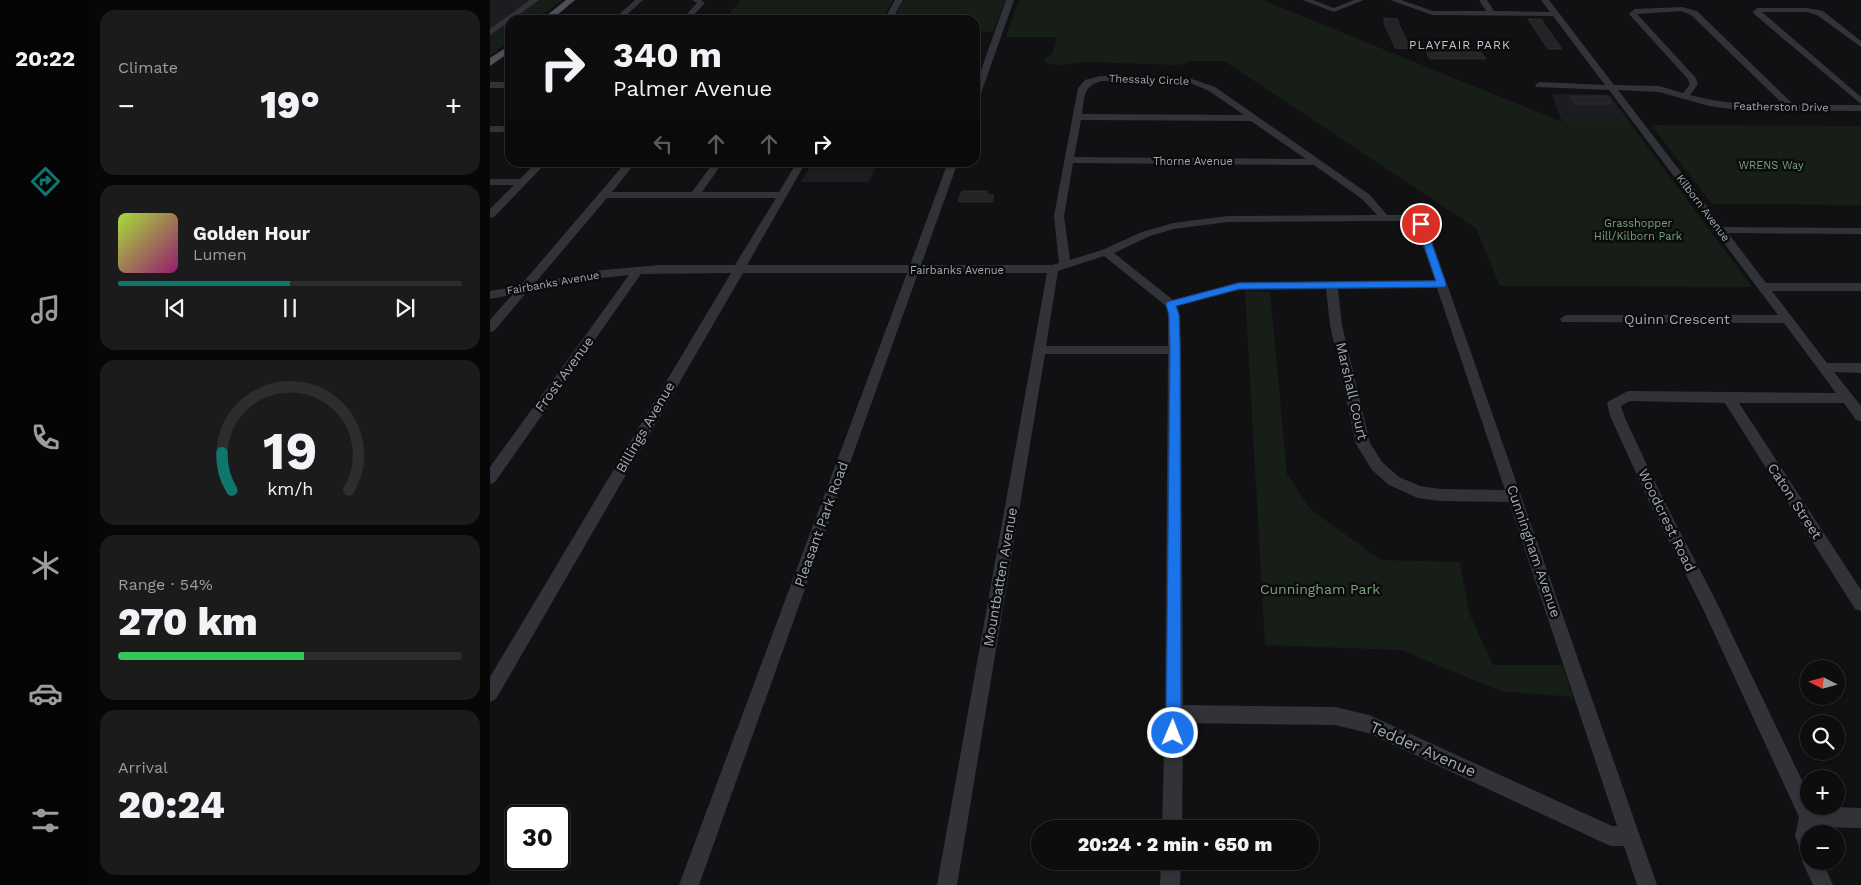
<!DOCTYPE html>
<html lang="en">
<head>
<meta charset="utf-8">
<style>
  :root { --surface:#0d0d0e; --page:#1b1b1c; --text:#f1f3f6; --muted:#9a9c9e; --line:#2d2d2e; --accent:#0f766e }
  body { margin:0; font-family:"Work Sans",sans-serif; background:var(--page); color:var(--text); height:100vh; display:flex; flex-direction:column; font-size:19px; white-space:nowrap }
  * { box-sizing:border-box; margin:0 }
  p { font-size:16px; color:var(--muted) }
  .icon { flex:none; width:28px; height:28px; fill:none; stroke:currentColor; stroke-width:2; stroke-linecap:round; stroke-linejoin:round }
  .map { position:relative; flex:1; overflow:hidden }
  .sheet { display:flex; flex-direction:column; gap:10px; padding:10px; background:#070708; width:400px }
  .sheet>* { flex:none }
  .hud { position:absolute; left:15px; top:15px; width:475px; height:152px; border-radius:15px; box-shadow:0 1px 4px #0004,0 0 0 1px var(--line); background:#0d0d0e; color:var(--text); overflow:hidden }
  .needle { width:32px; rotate:276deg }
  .buttons { position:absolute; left:1310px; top:660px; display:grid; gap:10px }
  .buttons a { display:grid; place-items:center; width:45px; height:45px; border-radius:50%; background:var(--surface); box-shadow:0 1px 4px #0004,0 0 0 1px var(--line); font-size:25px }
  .speed { position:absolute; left:15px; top:805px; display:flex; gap:10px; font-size:25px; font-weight:700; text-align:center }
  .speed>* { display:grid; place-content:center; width:65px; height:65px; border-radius:50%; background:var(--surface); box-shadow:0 1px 4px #0004,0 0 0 1px var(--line); line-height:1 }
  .speed .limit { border:2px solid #111; border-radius:8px; background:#fff; color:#111 }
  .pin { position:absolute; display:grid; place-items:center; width:42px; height:42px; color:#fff; margin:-21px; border:2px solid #fff; border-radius:50%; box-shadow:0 1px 5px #0007 }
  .me { position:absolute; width:55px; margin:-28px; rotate:1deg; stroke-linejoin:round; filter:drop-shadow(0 0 4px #0008) }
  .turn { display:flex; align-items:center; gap:18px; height:105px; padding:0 25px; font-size:22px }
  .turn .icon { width:65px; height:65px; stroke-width:2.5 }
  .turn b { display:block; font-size:35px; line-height:42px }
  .lanes { display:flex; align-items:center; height:48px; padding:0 25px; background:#0003; justify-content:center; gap:25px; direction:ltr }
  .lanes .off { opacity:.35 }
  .big { font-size:38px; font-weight:800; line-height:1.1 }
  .sheet .tile { flex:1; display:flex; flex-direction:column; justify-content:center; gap:8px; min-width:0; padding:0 18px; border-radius:15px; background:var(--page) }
  .sheet .dial { align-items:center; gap:0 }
  .dial svg { height:130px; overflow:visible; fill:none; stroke:var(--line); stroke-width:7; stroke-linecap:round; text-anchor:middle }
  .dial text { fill:var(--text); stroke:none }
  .song { display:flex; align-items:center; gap:15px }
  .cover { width:60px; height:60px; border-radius:8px; background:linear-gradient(135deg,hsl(80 70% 55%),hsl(320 70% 35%)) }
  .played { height:5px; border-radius:2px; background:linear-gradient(90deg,var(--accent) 50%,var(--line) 50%) }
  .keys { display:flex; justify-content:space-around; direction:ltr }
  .heat { display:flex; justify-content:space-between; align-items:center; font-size:28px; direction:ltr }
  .charge { height:8px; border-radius:4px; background:linear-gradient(90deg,#34c759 54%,var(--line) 0) }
  .trip { position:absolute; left:541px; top:820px; width:288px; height:50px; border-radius:25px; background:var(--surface); box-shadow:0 1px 4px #0004,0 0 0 1px var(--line); font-weight:800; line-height:50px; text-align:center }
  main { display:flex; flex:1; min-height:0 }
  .dock { display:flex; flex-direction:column; width:90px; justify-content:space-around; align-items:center; background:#050506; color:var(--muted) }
  .dock .icon { width:35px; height:35px }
  .dock .current { color:var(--accent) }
  .dock b { font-size:22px; color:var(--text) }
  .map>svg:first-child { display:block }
</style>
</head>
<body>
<main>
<nav class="dock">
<b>20:22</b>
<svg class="icon current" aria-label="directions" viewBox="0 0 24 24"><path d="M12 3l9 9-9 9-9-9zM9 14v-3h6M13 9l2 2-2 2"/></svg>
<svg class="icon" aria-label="music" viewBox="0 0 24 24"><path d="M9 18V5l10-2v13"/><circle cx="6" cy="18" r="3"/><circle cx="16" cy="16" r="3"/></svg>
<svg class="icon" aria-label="phone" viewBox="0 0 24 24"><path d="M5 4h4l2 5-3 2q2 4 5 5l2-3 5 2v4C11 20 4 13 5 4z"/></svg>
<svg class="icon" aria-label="climate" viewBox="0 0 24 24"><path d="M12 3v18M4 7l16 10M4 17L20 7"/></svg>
<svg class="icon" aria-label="car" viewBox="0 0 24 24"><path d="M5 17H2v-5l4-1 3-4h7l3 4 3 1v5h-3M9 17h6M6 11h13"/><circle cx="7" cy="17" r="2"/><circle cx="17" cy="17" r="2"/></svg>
<svg class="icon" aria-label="filters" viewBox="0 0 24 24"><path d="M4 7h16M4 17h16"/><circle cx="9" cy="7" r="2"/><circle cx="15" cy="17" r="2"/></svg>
</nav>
<section class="sheet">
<div class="tile"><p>Climate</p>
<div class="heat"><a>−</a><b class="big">19°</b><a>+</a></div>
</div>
<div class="tile">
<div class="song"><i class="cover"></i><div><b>Golden Hour</b><p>Lumen</p></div></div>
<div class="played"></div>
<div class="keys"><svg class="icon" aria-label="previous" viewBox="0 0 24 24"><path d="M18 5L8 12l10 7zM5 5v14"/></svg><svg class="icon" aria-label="pause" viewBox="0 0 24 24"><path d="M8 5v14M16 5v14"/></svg><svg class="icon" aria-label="next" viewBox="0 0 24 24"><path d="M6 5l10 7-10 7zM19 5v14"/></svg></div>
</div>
<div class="tile dial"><svg viewBox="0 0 100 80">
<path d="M14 69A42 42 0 1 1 86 69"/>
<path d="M14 69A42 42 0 0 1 8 46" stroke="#0f766e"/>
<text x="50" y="56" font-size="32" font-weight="700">19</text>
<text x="50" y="72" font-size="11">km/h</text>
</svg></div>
<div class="tile"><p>Range · 54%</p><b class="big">270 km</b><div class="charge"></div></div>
<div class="tile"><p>Arrival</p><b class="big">20:24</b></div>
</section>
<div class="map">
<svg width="1371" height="885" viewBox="0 0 1371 885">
  <rect width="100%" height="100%" fill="#111113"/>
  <g fill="#1c1d20">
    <path d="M0,0H51L25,20H20V24L0,38Z"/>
    <path d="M1062,94L1120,95L1140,123L1072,122Z"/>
    <path d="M322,163V162L388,163L379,182H311Z"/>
  </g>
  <g fill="#171e17">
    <path d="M50,0H72L46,20H24Z"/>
    <path d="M251,0H403L391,20H234Z"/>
    <path d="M414,0H515L503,32L485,31V20H403Z"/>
    <path d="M529,0H772L1072,122L1140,123L1262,287L1010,286L986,228L734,61H700L689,65L595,62L568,65L558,64L554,59L563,53L567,37H516Z"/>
    <path d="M20,23V40L0,56V38Z"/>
    <path d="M1161,125L1371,126V205L1222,204Z"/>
    <path d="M755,291L780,292L797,474L820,509L891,560L970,562L979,613L1003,665H1072L1083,697L1011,691L911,650L775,645Z"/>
  </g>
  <g fill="#242427" stroke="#2b2b2f">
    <path d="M894,18L907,19L920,49L905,48L894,23Z"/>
    <path d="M1038,19H1051L1072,49H1058Z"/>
    <path d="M936,52H991L996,59H940Z"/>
    <path d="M1080,96H1117L1122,104H1085Z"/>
    <path d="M472,191H497V193L499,195H504L502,202H471L468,201Z"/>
  </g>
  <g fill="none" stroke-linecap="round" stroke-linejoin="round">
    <g fill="#313338" fill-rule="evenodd">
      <path d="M40,0H49L0,35V29Z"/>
      <path d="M145,0H153L131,20H123Z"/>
      <path d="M202,0H211L215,3L199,20H191L207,3Z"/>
      <path d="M405,0H413L402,20H394Z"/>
      <path d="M516,0H524L489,99L485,102V87Z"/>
      <path d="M812,0H823L844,8L864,0H874L844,12Z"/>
      <path d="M900,0H911L943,11H996L989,0H997L1004,11L1060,12L1051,0H1059L1124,85L1169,86L1193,93L1200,84L1197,78L1139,14L1145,9L1192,7L1207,11L1304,105H1371V111L1249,110L1219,106L1169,92L1128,90L1233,227L1371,228V234L1238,233L1276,283H1371V291H1282L1337,363H1371V373L1344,372L1371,406V421L1366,420L1354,403H1249L1371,590V611L1365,609L1235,403L1140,401L1131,406L1135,418L1172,497L1225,599L1319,795V806L1371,808V828L1327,827L1325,834H1319V861H1332L1343,885H1323L1312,861L1313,858L1305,836L1309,817L1213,609L1158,499L1121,418L1117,404L1119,401L1138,391L1346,393L1294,323L1072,322L1070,319L1076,315H1288L1119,90L1046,87L1045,85L1049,82L1115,85L1063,16L942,15ZM1191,11L1201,15L1294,105C1261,104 1231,104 1200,95L1208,84L1205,77L1147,14Z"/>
      <path d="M1267,8H1317L1333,11L1371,41V47L1327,15L1317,12H1272L1371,97V104L1264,14L1263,12Z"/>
      <path d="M610,76L699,78L725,87L880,195L897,215C913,215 927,210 936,224L1167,885H1147L1134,846H1121L1114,843L878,733L845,725L693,723L692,829H672L675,714L678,354H555L467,885H447L557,273H428L209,885H189L417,273H253L6,699L0,702V677L241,273L151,274L5,482L0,484V467L139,275L112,278L37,292L4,331L0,332V320L22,295L0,299V291L30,286L136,162H146L122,192H202L224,162H233L212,192H289L307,162H316L257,265H420L458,162H468L431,265H562L569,263L564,216L588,88L595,80ZM611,81L698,82L719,91L754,115L592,114C595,97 592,87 611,81ZM591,120L761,121L816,159L584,157ZM583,163L824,165L872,199L887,215L738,216L683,223L652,232L612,250L580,260L574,216ZM117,198H286L245,265H171L112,270L45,283ZM891,221H924L945,280L749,282L683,300L624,253L660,236L684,229L738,222ZM614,256L676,306L678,315V346H556L568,271ZM947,288L1015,490L950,489L930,486L909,477L892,462L880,443L852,325L848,289ZM836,289L840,325L866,444L882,470L899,485L928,498L950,501L1019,502L1127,826H1122L879,715L845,707L693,705L691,350L690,315L687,306L749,290Z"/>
      <rect x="0" y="82" width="20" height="6"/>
      <rect x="0" y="126" width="20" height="6"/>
      <path d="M47,162H57L4,217L0,218V209L24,185H0V179H30Z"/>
      <path d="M671,861H691L690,885H670Z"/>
    </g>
    <g fill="#4d5057" fill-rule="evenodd">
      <path d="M76,0H85L61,20H51Z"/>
      <path d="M20,45V52L0,66V58Z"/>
    </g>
  </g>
  <path fill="#1a73e8" stroke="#114b97" d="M928,222L935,224L956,284L955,287L749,289L686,306L689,315L690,350L691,733L689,739L683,741L678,739L676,733L680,350L679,315L676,304L677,302L749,283L946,281L927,224Z"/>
  <g text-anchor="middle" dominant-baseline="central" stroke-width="5" stroke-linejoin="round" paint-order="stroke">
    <g font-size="11" fill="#a0a9b5" stroke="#0c0c0d">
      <text transform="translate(659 80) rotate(2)">Thessaly Circle</text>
      <text transform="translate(1291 107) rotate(1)">Featherston Drive</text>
      <text x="703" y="161">Thorne Avenue</text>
      <text transform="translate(1213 208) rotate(53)">Kilborn Avenue</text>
      <text x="467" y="270">Fairbanks Avenue</text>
      <text transform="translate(63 283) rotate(-10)">Fairbanks Avenue</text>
    </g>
    <g font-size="11" fill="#76a275" stroke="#0c0c0d">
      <text x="1281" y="165">WRENS Way</text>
      <text x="1148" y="223">Grasshopper<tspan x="1148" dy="13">Hill/Kilborn Park</tspan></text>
    </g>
    <g font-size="12" letter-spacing="1" fill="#c2c7d0" stroke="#0c0c0d">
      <text x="970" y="45">PLAYFAIR PARK</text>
    </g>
    <g font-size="14" fill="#a0a9b5" stroke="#0c0c0d">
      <text x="1187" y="319">Quinn Crescent</text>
      <text transform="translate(74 374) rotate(-54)">Frost Avenue</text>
      <text transform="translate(862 391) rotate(77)">Marshall Court</text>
      <text transform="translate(155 427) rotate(-60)">Billings Avenue</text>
      <text transform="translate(1305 501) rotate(57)">Caton Street</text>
      <text transform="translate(1177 520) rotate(64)">Woodcrest Road</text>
      <text transform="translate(331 524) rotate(-70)">Pleasant Park Road</text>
      <text transform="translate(1044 551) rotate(71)">Cunningham Avenue</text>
      <text transform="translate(510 577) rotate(-80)">Mountbatten Avenue</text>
    </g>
    <g font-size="14" fill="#76a275" stroke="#0c0c0d">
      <text x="830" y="589">Cunningham Park</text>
    </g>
    <g font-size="16" fill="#a0a9b5" stroke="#0c0c0d">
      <text transform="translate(933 749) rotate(24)">Tedder Avenue</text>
    </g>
  </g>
</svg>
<div class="buttons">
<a><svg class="needle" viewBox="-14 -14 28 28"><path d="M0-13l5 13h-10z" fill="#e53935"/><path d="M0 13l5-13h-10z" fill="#9a9c9e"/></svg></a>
<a><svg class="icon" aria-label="search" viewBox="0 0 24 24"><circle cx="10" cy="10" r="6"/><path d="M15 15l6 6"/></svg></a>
<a>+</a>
<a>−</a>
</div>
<div class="speed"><div class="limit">30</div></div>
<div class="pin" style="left:931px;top:224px;background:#d93025"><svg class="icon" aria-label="arrive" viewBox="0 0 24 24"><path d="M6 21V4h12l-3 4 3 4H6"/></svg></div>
<svg class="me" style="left:683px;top:733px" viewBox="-20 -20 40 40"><circle r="17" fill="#1a73e8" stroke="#fff" stroke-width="3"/><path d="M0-11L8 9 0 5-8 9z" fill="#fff"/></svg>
<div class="trip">20:24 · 2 min · 650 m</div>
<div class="hud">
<div class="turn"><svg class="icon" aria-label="right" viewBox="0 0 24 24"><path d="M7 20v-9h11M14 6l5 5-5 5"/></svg><div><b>340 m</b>Palmer Avenue</div></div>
<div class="lanes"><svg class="icon off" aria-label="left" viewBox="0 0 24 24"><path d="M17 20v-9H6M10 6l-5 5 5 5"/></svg><svg class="icon off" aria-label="ahead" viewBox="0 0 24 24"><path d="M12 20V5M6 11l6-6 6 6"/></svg><svg class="icon off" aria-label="ahead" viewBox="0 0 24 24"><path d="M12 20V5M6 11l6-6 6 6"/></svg><svg class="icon" aria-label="right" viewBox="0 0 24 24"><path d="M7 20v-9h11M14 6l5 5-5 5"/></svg></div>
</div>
</div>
</main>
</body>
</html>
